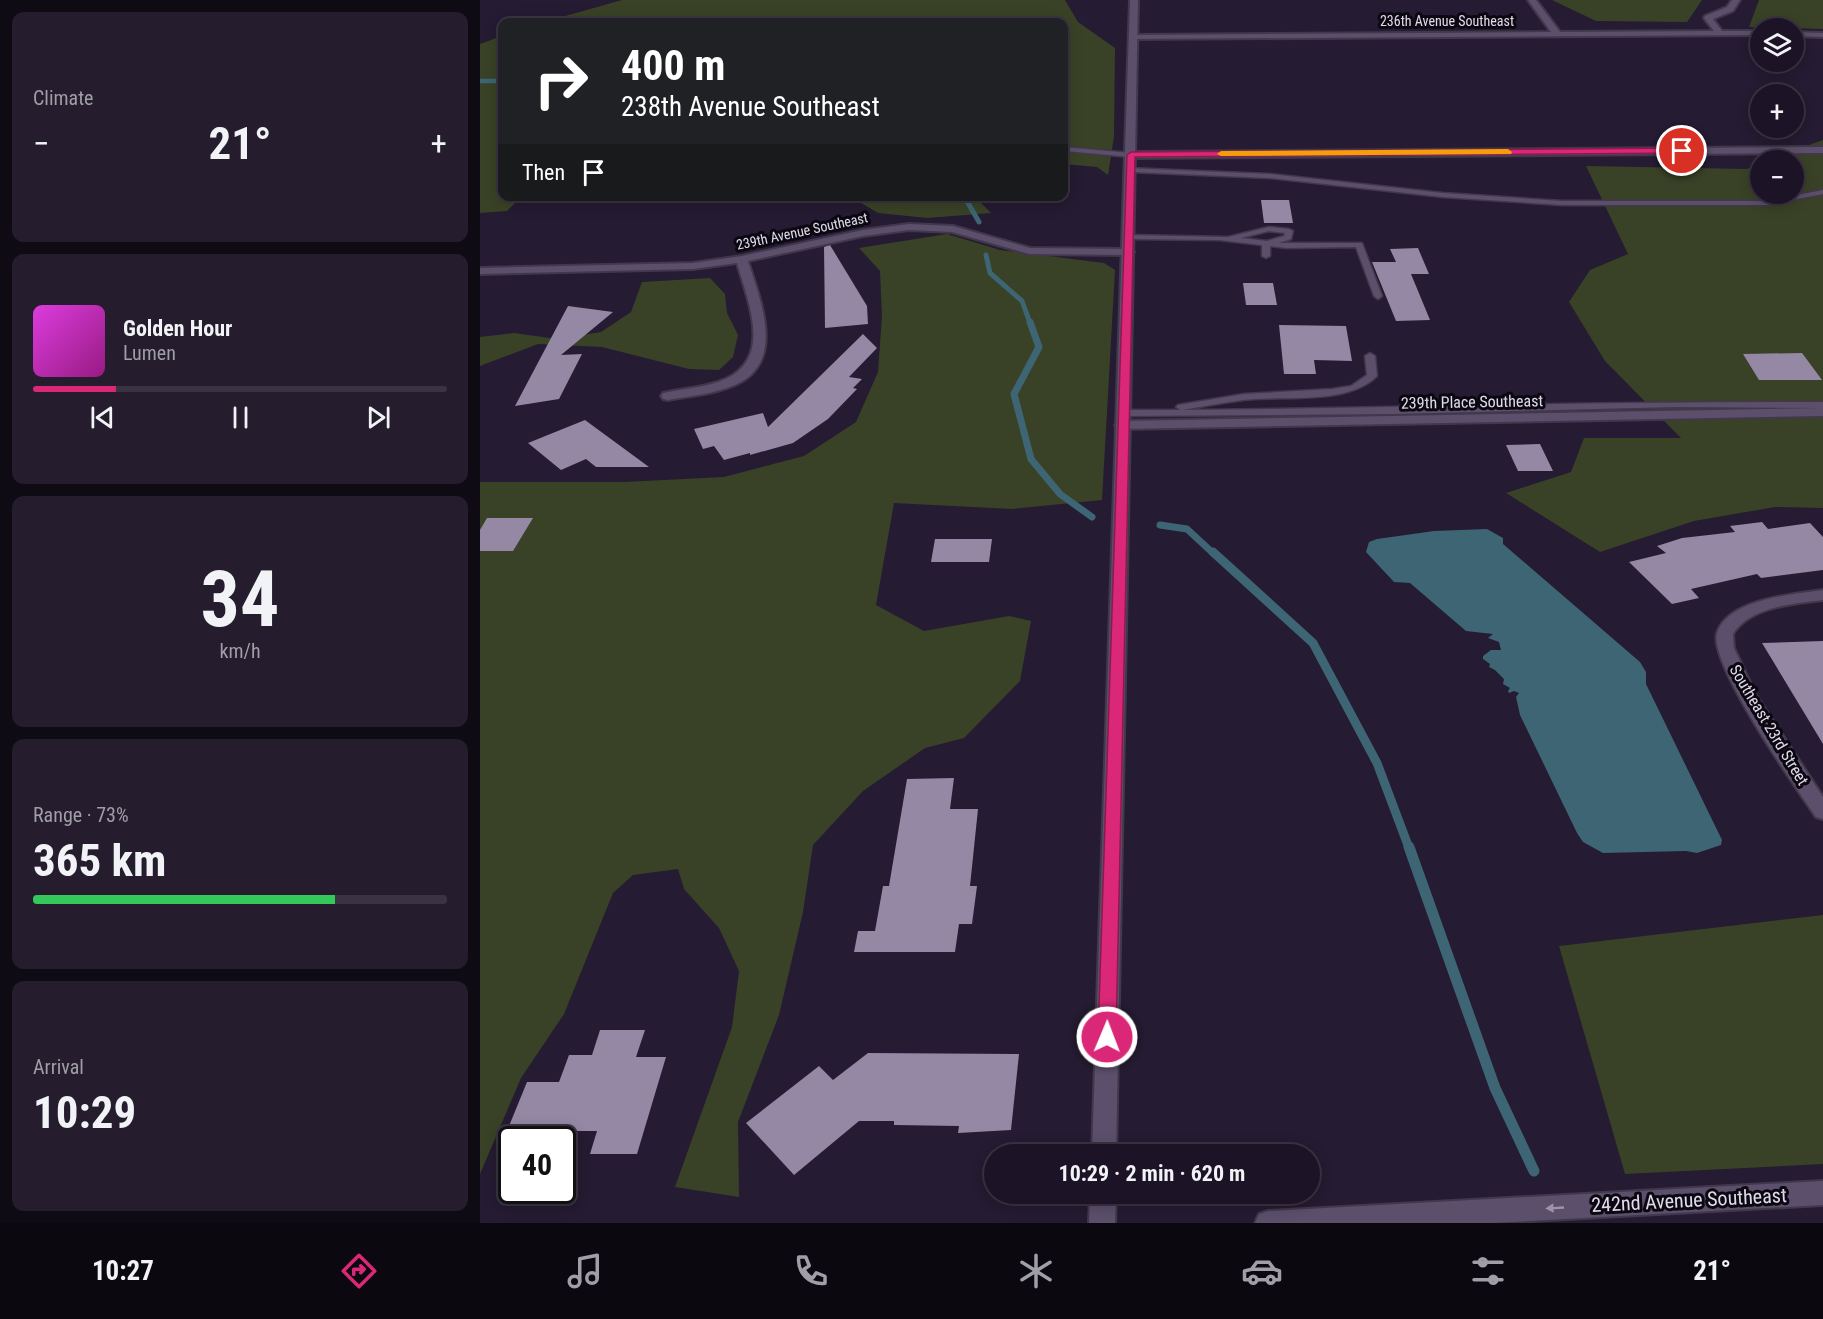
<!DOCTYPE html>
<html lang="en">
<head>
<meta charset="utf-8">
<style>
  :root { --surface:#1c1426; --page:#251d2e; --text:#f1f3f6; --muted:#a09ea7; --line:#3a3343; --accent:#db2777 }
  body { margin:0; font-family:"Roboto Condensed",sans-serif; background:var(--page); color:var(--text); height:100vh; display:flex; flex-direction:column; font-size:22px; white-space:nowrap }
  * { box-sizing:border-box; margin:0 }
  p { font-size:20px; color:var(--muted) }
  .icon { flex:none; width:33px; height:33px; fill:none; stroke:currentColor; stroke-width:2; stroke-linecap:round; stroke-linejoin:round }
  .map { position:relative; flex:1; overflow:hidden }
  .panel { display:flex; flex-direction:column; gap:12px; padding:12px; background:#0f0b15; width:480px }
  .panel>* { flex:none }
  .top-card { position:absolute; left:18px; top:18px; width:570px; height:183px; border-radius:12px; box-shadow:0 3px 15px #0003,0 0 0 2px var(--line); background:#202124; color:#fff; overflow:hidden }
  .buttons { position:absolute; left:1270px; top:18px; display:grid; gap:12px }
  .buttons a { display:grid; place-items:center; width:54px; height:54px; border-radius:50%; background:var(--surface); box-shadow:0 3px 15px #0003,0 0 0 2px var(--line); font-size:30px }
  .speed { position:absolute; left:18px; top:1126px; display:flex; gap:12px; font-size:30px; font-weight:700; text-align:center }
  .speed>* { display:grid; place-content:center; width:78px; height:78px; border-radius:50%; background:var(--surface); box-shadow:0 3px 15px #0003,0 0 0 2px var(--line); line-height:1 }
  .speed .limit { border:3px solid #111; border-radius:9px; background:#fff; color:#111 }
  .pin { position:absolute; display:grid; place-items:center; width:51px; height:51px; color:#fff; margin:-26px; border:3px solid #fff; border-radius:50%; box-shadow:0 2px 6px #0007 }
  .me { position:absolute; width:66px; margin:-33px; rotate:1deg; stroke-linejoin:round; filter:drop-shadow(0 0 4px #0008) }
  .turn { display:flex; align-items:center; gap:21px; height:126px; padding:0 24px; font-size:27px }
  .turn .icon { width:78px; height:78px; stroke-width:2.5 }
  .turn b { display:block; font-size:42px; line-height:51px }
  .then { display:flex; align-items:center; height:57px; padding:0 24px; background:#0003; gap:12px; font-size:22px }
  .big { font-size:45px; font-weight:700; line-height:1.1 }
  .panel .tile { flex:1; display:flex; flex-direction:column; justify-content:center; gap:9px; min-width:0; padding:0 21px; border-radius:12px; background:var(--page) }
  .panel .dial { align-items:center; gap:0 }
  .dial b { font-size:78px; line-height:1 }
  .song { display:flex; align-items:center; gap:18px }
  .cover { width:72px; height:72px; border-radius:9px; background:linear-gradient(135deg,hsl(300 70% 55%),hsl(310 70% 35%)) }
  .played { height:6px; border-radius:3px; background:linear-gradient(90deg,var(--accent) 20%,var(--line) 20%) }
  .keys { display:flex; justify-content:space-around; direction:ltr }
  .heat { display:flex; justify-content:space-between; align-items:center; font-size:33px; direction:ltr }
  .charge { height:9px; border-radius:4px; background:linear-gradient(90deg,#34c759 73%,var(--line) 0) }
  .trip { position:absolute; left:504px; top:1144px; width:336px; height:60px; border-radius:30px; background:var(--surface); box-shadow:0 3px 15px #0003,0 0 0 2px var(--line); font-weight:700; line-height:60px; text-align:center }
  .menu { display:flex; height:96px; justify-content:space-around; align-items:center; background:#0b080f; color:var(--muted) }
  .menu .icon { width:42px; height:42px }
  .menu .active { color:var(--accent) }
  .menu b { font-size:27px; color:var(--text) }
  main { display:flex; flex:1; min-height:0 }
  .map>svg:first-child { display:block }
</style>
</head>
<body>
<main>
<section class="panel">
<div class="tile"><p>Climate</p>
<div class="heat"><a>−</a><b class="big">21°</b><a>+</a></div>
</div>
<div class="tile">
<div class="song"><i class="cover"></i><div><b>Golden Hour</b><p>Lumen</p></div></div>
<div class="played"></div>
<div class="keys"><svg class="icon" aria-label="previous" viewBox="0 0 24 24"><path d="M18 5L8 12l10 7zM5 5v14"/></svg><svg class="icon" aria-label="pause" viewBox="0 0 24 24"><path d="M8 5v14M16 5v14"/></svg><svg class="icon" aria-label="next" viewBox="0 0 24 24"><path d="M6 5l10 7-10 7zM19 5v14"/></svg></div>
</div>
<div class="tile dial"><b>34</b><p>km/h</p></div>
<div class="tile"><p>Range · 73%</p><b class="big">365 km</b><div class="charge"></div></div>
<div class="tile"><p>Arrival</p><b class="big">10:29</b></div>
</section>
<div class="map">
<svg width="1343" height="1223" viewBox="0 0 1343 1223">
  <rect width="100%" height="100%" fill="#251b32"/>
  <g fill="#394226">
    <path d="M142,0H585L598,22L635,48L634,136L628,175L617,167L584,164V22H64Z"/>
    <path d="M1072,0H1222L1207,22L1116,21Z"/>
    <path d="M1279,0H1343V29L1269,27Z"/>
    <path d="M22,36V196L41,197L27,211L0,213V44Z"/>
    <path d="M1343,140V508L1295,507L1214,521L1120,552L1026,493L1091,472L1104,438H1201L1125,361L1089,302L1110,270L1148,254L1106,166L1267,169L1281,163V194H1314V160H1288Z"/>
    <path d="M371,197H495L511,213L447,218L398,213Z"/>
    <path d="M467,234L520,250L624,263L635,270L622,500L532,509L414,503L396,605L444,631L529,616L551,621L540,681L484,738L445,748L383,791L333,845L323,912L299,1015L258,1122L259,1197L195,1187L252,1027L259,971L239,928L204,889L198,869L153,875L133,893L84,1014L41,1078L0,1174V482H144L244,477L324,456L376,422L398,372L402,316L400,271L379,248Z"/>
    <path d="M230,278L245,294L247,313L258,335L253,357L239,370L209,369L122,347L58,344L0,366V337L34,333L77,339L121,332L151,312L162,282Z"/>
    <path d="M1343,915V1164L1145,1174L1079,946Z"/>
  </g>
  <path fill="#3d6574" d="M1007,529L1023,538V544L1160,662L1166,672V684L1242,840L1241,845L1217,853L1206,851L1123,853L1103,842L1097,833L1040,715L1036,697L1039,693L1034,691L1029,693L1028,691L1030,688L1023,684L1024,679L1015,670L1009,667L1010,664L1003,659V656L1011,650H1021L1019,642L1008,638L1013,634L986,631L930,583L914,582L886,552L889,542L897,539L954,531Z"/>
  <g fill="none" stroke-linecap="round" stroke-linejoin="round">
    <path stroke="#3d6574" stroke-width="4.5" d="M0,81H22"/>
    <g stroke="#3d6574" stroke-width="5">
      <path d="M484,196L499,222"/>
      <path d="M506,255L510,273L542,301L550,323"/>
    </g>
    <g stroke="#3d6574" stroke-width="7">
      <path d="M550,322L559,347L534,394L551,459L580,494L612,517"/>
      <path d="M680,525L707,529L734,554"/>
    </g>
    <path stroke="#3d6574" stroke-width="9" d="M733,552L833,643L897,763L929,848"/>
    <path stroke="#3d6574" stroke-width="11" d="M929,847L1015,1088L1054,1171"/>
  </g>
  <g fill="#9488a5">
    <path d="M781,200H809L813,223H784Z"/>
    <path d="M350,245L387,306L388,324L345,328L344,247Z"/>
    <path d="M938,248L949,274H931L950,320L916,321L892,262H916L910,249Z"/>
    <path d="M763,283H793L797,305H766Z"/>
    <path d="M88,306L133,312L81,355L102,354L79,399L35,406Z"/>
    <path d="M799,325L866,326L872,361L834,360L836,374H804Z"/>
    <path d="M383,334L397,348L369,377L382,379L373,388L377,389L348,419L313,443L270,455V453L244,460L234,446L223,449L214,429L283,413L288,427Z"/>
    <path d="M1322,353L1342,380H1279L1263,354Z"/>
    <path d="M105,420L169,467H116L106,459L81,470L48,443Z"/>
    <path d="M1060,444L1073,471H1038L1026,445Z"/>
    <path d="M7,518H53L33,551H0V530Z"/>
    <path d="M1282,522L1288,529L1330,523L1343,537V570L1281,578L1277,574L1211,589L1219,598L1192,604L1149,562L1186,553L1177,546L1202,538L1255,532L1250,526Z"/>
    <path d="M455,539H512L509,562H451Z"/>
    <path d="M1343,641V744L1282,643Z"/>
    <path d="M474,778L470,809H498L490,886H497L492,924H479L475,952H374L378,931H395L403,886H409L427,779Z"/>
    <path d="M120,1030H165L156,1057H186L157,1154H110L117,1131H27L47,1082H79L89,1055H112Z"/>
    <path d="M388,1053L539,1054L531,1130L478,1133L479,1126L414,1125V1121H379L314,1175L266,1123L339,1066L353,1080Z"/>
  </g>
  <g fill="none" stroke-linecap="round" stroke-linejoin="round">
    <defs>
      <g id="service">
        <path d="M584,147L651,153L655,155L651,157L584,151Z"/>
        <path d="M648,168L789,174L963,193L1082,201H1287L1343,190V194L1287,205H1082L963,197L789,178L651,172L647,170Z"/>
        <path d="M789,227L809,229L813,231L811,239L799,243H882L902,296L898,299L894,296L876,247L807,248L790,246V256L786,258L782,256V245L739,240L648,239L644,237L648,235L748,237ZM789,231L805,233L804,236L787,241L761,238Z"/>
        <path d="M890,353L895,356L897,376C867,406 802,395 763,400C743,403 723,406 703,410C917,408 1130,401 1343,402V408L1197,407L914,414L643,416L638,413L643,410H700L696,407L698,405L764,394L852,389L871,386L887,375L885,356Z"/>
      </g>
      <g id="minor">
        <path d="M1048,0H1056L1080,32L1234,31L1224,18L1225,16L1247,7L1252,0H1260L1253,11L1233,19L1242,31H1281V35L653,39L649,37L653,35L1071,32Z"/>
        <path d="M1314,32L1343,33V37L1314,36Z"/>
        <path d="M1343,147V153L651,158L646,155L651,152Z"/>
        <path d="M429,224L473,226L550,248L648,249L654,252L648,255L549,254L472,232L429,230L383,236L268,261C280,300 307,362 255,385C234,394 210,396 188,400L183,399L181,396L183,393C201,389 220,388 238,382C295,363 269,305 257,263L213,269L0,274V268L213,263L262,256L383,230Z"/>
        <path d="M1343,408V416L642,429L635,425L642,421Z"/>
        <path d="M1343,590V600C1314,604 1270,606 1253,634L1254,648L1276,695L1343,797V819L1336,817C1316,788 1228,663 1237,633C1248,599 1314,594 1343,590Z"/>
        <path d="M1343,1181V1205L1014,1223H775L779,1214L788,1211Z"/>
      </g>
      <g id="tertiary">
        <path d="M650,0H658L636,1155H612Z"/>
        <path d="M610,1194H636L635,1223H609Z"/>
      </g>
    </defs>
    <use href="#service" stroke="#41384b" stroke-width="3"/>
    <use href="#minor" stroke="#41384b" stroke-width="4"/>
    <use href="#tertiary" stroke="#41384b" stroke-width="4"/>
    <use href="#service" fill="#5b4f6b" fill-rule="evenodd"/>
    <use href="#minor" fill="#5b4f6b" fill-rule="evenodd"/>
    <use href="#tertiary" fill="#5b4f6b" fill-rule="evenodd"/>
  </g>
  <defs><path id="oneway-solid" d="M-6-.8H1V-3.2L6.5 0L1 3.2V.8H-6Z" transform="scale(1.5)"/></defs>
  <use fill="#9e94aa" href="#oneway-solid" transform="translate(1075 1208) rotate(177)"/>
  <path fill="#db2777" stroke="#8e194d" stroke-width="1.5" d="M1202,148L1205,149V153L655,157L636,1037L634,1043L627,1045L620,1043L618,1037L647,155L651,152Z"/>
  <path fill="#f59e0b" d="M1028,149L1032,152L1031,154L741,156L737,154L741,151Z"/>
  <g text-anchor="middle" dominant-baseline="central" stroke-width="6" stroke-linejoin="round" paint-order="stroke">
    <g font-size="14" fill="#e1daea" stroke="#0c0812">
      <text x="967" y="21">236th Avenue Southeast</text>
      <text transform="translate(322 231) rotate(-12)">239th Avenue Southeast</text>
    </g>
    <g font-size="16" fill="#e1daea" stroke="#0c0812">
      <text transform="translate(992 402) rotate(-1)">239th Place Southeast</text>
      <text transform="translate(1289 725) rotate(59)">Southeast 23rd Street</text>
    </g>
    <g font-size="20" fill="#e1daea" stroke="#0c0812">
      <text transform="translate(1209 1200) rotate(-3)">242nd Avenue Southeast</text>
    </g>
  </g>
</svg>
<div class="buttons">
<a><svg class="icon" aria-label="layers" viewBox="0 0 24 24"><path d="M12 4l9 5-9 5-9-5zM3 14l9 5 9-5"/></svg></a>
<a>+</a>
<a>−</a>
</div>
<div class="speed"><div class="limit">40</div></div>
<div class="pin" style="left:1202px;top:151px;background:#d93025"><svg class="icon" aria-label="arrive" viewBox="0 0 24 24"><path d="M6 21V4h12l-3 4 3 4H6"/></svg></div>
<svg class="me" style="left:627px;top:1037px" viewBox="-20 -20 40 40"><circle r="17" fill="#db2777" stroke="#fff" stroke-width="3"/><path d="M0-11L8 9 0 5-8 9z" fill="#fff"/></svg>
<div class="trip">10:29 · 2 min · 620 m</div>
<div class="top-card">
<div class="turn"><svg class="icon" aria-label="right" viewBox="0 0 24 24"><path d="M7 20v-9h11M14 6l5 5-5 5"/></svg><div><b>400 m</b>238th Avenue Southeast</div></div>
<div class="then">Then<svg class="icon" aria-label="arrive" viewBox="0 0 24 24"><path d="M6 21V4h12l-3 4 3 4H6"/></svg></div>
</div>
</div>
</main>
<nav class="menu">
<b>10:27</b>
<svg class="icon active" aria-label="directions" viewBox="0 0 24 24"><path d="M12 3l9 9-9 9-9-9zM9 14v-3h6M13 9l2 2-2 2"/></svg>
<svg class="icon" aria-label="music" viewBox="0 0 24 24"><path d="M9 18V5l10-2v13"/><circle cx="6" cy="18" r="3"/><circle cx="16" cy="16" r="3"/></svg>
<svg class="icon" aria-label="phone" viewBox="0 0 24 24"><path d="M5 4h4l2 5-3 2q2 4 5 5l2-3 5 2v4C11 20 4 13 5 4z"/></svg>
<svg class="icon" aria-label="climate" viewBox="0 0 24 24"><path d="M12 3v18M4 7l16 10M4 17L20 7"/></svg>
<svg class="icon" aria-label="car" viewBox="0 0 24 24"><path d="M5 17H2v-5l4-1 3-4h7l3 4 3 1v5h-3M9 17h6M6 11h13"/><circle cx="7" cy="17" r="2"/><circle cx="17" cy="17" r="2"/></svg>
<svg class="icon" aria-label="filters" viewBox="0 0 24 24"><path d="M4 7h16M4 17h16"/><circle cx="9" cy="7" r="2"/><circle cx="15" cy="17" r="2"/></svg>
<b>21°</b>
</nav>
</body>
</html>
